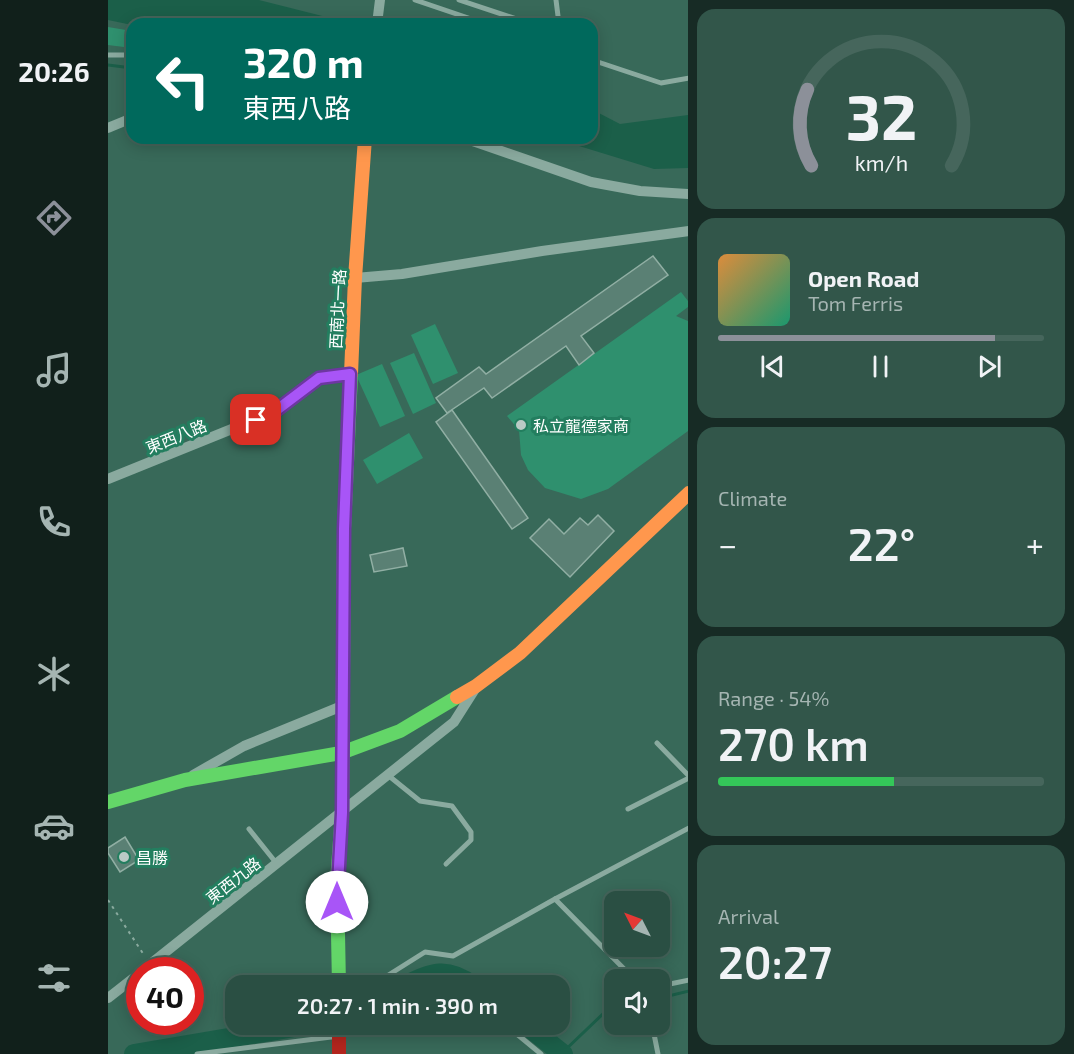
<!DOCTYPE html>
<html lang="en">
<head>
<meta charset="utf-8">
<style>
  :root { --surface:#2a4f43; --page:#32564a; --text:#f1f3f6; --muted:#a5b5b2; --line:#46665c; --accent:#8c9099 }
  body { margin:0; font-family:"Exo 2","Noto Sans TC",sans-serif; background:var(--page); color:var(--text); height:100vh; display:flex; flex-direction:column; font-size:22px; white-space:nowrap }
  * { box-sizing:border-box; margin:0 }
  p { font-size:20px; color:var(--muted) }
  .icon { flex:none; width:33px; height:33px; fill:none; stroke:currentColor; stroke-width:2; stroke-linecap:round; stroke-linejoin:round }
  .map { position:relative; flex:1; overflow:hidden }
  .side { display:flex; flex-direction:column; gap:9px; padding:9px; background:#172b25; width:386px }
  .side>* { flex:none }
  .banner { position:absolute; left:18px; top:18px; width:472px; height:126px; border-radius:18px; box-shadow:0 3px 15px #0003,0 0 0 2px var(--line); background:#00695c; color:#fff; overflow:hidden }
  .needle { width:39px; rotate:312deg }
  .controls { position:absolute; left:496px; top:891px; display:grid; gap:12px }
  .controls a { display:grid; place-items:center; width:66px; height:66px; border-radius:12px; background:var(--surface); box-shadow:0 3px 15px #0003,0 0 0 2px var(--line); font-size:30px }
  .speed { position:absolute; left:18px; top:957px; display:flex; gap:12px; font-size:30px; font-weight:700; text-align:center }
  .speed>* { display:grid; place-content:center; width:78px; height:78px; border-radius:50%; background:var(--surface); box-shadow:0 3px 15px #0003,0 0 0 2px var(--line); line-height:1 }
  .speed .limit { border:9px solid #d22; background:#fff; color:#111 }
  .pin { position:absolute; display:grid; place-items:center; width:51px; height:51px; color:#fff; margin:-26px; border-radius:12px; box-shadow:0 3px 9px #0006 }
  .me { position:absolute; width:66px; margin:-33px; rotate:0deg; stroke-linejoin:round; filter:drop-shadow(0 0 4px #0008) }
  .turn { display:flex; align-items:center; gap:21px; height:126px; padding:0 18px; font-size:27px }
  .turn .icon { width:78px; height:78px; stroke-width:2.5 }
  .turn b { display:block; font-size:42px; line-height:51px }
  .big { font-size:45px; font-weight:600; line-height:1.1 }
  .side .widget { flex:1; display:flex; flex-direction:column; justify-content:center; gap:9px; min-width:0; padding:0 21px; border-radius:18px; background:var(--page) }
  .side .dial { align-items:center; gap:0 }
  .dial svg { height:156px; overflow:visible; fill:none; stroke:var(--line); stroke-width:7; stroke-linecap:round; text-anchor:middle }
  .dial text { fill:var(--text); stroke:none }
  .song { display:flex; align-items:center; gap:18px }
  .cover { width:72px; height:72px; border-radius:9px; background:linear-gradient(135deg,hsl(30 70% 55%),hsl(160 70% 35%)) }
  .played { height:6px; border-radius:3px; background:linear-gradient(90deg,var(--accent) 85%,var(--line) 85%) }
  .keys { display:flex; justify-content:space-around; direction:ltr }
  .heat { display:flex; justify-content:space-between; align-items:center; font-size:33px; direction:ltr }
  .charge { height:9px; border-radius:4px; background:linear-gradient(90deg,#34c759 54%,var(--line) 0) }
  .trip { position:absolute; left:117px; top:975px; width:345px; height:60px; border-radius:18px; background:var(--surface); box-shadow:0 3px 15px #0003,0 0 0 2px var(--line); font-weight:600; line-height:60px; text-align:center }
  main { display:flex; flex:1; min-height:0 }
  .dock { display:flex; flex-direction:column; width:108px; justify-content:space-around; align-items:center; background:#11201b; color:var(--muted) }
  .dock .icon { width:42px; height:42px }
  .dock .current { color:var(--accent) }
  .dock b { font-size:27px; color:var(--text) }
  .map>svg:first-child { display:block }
</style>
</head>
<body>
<main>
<nav class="dock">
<b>20:26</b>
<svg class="icon current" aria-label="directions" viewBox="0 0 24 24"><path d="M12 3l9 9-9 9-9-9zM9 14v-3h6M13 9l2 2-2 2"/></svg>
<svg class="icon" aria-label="music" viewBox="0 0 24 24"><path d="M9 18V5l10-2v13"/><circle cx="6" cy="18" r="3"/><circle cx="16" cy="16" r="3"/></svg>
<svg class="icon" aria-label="phone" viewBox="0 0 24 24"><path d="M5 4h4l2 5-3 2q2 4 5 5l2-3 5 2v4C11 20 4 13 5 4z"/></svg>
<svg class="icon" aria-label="climate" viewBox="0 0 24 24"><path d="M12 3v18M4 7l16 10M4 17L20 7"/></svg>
<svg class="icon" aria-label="car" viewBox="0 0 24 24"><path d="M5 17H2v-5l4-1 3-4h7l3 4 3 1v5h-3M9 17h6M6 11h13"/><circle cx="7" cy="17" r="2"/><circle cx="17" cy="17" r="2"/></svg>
<svg class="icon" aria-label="filters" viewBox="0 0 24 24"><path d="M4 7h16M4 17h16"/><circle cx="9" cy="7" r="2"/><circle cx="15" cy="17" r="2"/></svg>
</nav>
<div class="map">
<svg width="581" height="1054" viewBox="0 0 581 1054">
  <rect width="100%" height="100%" fill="#386959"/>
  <g fill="#2f906e">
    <path d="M0,27L24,31V48L0,45Z"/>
    <path d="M573,292L580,301V307L568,316L580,321V431L500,489L473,499L437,488L420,470L413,455L411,430L399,416Z"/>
    <path d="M327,324L350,373L325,384L303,335Z"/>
    <path d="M306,353L328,403L305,414L282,363Z"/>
    <path d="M274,364L297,416L272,427L248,375Z"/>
    <path d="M301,433L315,458L269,484L255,460Z"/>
  </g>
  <g fill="#1b5f49">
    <path d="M0,0H151L246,24L24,25L0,20Z"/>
    <path d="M485,110L512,124L580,115V168L546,169L445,138H484Z"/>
  </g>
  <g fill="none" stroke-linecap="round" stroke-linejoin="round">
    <g stroke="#1b5f49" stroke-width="3">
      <path d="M0,65L24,68"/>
      <path d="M552,998L581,991"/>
      <path d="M454,1053L499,1010L507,1008"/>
    </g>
    <g stroke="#1b5f49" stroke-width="20">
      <path d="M296,986C324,973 338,966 365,986"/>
      <path d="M417,1024L455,1054"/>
      <path d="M26,1054L204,1024"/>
    </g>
  </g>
  <g fill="#5a8074" stroke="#91afa4" stroke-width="1.5">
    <path d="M545,256L560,275L473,336L486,353L471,365L458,346L384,398L376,388L339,413L328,398L371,367L378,374Z"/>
    <path d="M344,410L420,518L404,529L328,422Z"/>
    <path d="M490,515L506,531L462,577L422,538L441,519L456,534L472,518L480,525Z"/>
    <path d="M295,548L299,566L266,572L262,555Z"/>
    <path d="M17,837L31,860L12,872L0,853V848Z"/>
  </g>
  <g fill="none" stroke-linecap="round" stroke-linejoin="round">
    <path stroke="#8aaa9f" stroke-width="2" stroke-dasharray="3 4.5" stroke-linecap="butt" d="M0,900L36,955"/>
    <g stroke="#8aaa9f" stroke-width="5">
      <path d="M307,0L378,24"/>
      <path d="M351,0L424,24"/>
      <path d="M448,0L451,24"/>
      <path d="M0,55H24"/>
      <path d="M484,60L553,83L581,78"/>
      <path d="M549,743L581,776"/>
      <path d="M281,776L312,801L344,806L363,832V840L338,864"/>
      <path d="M520,809L581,778"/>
      <path d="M141,829L169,864"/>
      <path d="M447,899L527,980"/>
      <path d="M263,986L317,952L345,956L447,899L581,828"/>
      <path d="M552,986L581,980"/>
      <path d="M393,1024L410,1035L433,1054"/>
      <path d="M544,1024L550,1054"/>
      <path d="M89,1054L231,1036L249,1024"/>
    </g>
    <g stroke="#8aaa9f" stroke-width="10">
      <path d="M269,24L272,0"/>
      <path d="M0,128L24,118"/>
      <path d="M356,138L483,182L532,191L581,194"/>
      <path d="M247,278L294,274L434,251L581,231"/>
      <path d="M0,479L166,412L211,378L242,374"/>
      <path d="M85,775L136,746L234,706"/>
      <path d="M35,970L346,722L367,689"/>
      <path d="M0,998L32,973"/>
    </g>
    <g stroke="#63d668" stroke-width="14">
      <path d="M0,802L77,780L233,753L292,731L349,697"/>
      <path d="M231,986L229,881L234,813L236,529L243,374"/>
    </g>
    <g stroke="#ff974d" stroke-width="14">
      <path d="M243,374L247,278L257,138"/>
      <path d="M349,697L368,686L412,653L581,493"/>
    </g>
    <path stroke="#b3261e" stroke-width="14" d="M231,1024V1054"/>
  </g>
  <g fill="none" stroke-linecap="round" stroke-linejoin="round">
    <defs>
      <path id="route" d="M148,420L166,412L211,378L242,374L236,529L234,813L229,902"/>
    </defs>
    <use href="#route" stroke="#6d37a1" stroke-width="15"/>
    <use href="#route" stroke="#a855f7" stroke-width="10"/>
  </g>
  <g fill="#b9cac5" stroke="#237e5f" stroke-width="2">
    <circle cx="413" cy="425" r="6"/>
    <circle cx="16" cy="857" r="6"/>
  </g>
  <g text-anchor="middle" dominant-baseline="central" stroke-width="6" stroke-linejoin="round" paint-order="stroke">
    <g font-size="16" fill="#fff" stroke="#237e5f">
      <text transform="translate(229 309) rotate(-87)">西南北一路</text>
      <text transform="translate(68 436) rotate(-22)">東西八路</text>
      <text transform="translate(125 880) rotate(-38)">東西九路</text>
    </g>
    <g font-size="16" fill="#fff" stroke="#237e5f" text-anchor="start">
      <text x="425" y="425">私立龍德家商</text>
      <text x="28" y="857">昌勝</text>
    </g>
  </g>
</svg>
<div class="controls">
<a><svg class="needle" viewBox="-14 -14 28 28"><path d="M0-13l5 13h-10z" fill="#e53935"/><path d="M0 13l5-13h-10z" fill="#a5b5b2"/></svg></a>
<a><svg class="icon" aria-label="sound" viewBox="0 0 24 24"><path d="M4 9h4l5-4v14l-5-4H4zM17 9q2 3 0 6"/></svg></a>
</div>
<div class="speed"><div class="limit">40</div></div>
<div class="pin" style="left:148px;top:420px;background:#d93025"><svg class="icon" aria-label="arrive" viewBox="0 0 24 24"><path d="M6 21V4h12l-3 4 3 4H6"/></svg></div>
<svg class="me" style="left:229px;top:902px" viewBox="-20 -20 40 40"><circle r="19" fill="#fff"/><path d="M0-13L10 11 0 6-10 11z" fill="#a855f7"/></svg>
<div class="trip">20:27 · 1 min · 390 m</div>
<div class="banner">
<div class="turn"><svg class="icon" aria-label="left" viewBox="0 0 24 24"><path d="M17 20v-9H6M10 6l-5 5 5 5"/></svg><div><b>320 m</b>東西八路</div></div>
</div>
</div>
<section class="side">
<div class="widget dial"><svg viewBox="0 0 100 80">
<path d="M14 69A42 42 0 1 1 86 69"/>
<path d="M14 69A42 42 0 0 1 12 30" stroke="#8c9099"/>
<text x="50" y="56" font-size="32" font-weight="700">32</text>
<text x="50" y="72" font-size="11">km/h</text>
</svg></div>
<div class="widget">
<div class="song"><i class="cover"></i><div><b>Open Road</b><p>Tom Ferris</p></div></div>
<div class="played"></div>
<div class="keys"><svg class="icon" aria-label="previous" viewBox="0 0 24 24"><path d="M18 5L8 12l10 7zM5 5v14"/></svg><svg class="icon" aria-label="pause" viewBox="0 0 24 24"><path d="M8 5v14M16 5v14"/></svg><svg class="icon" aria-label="next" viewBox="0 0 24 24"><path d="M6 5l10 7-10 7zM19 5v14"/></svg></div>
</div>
<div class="widget"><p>Climate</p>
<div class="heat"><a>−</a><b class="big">22°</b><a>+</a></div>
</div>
<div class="widget"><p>Range · 54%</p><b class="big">270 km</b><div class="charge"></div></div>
<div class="widget"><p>Arrival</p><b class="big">20:27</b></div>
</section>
</main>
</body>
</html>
